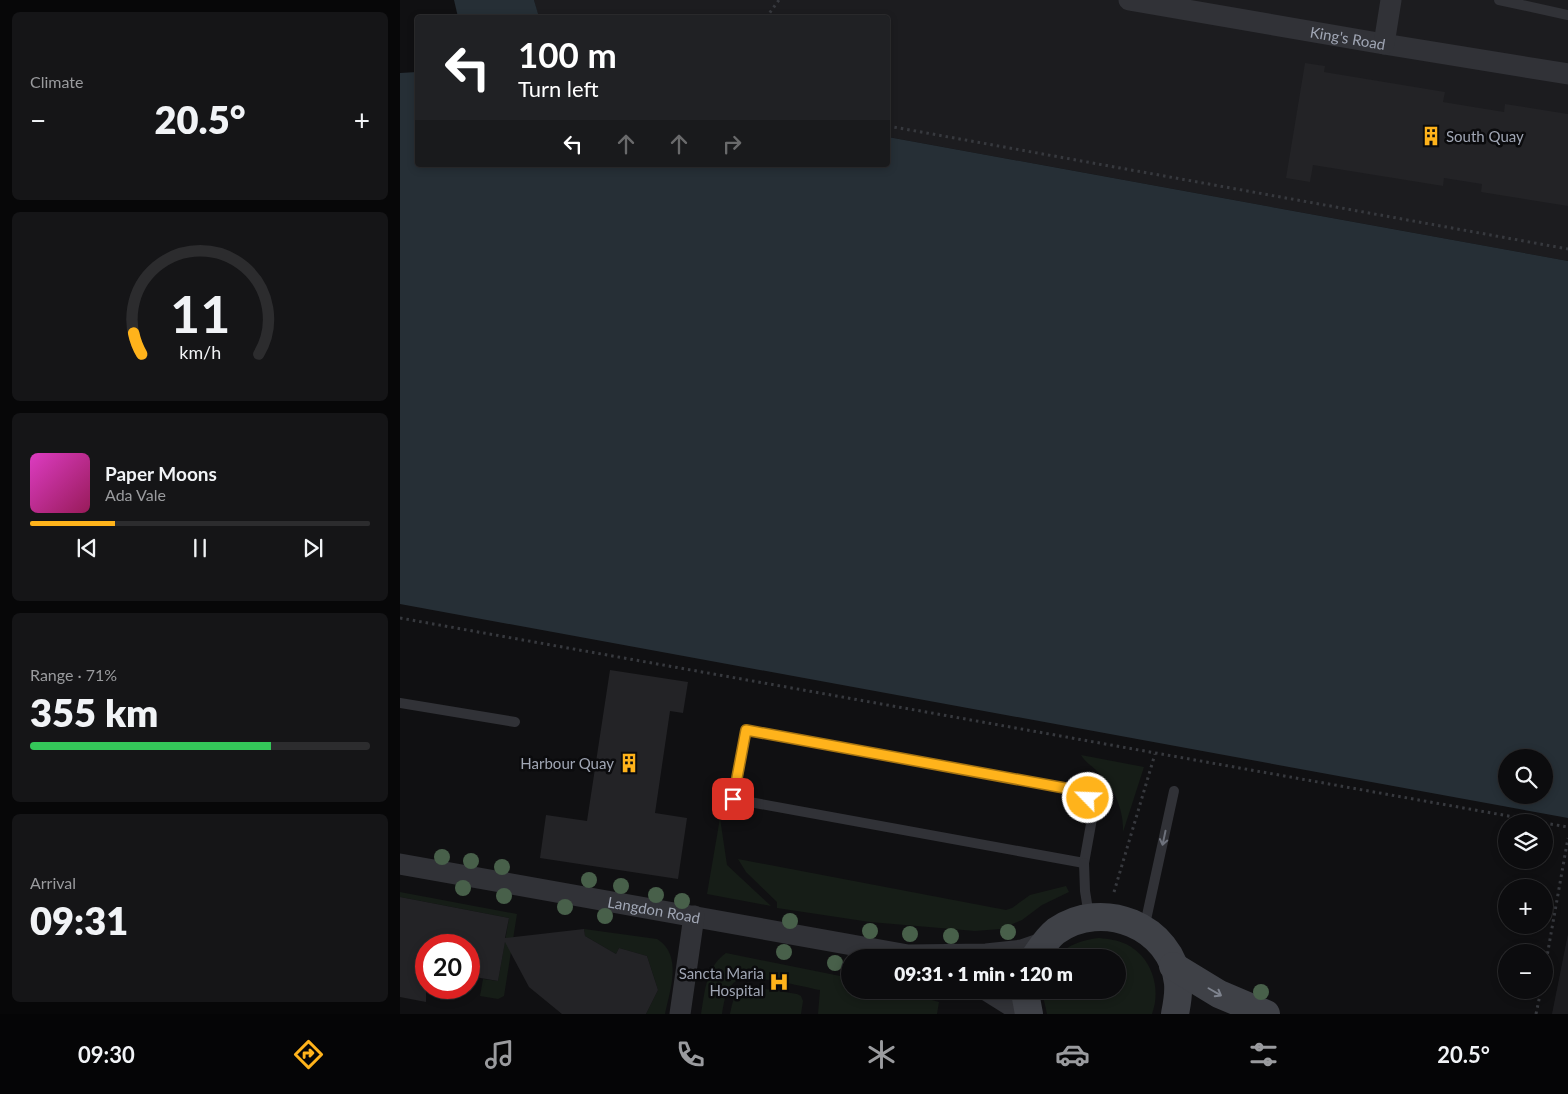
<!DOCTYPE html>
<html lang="en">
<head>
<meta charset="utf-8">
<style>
  :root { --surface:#0c0c0e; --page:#151517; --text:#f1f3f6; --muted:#9a9b9e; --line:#2c2c2e; --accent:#ffb31b }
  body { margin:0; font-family:Lato,sans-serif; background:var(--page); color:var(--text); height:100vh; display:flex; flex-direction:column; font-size:19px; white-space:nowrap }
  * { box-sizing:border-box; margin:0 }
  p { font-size:16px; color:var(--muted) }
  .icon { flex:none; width:28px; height:28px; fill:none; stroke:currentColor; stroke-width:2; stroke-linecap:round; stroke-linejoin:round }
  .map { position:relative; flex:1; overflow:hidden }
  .side { display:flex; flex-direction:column; gap:12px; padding:12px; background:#070708; width:400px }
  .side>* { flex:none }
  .top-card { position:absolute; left:15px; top:15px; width:475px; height:152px; border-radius:5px; box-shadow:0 2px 8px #0003,0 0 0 1px var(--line); background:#202124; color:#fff; overflow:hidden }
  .fabs { position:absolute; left:1098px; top:749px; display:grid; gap:10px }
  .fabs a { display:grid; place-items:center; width:55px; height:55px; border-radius:50%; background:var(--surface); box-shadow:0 2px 8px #0003,0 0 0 1px var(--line); font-size:25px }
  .speed { position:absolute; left:15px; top:934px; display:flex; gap:10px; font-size:25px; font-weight:700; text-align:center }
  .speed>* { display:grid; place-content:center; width:65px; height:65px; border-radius:50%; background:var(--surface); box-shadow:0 2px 8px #0003,0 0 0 1px var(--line); line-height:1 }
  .speed .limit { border:8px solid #d22; background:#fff; color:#111 }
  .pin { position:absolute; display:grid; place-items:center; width:42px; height:42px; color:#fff; margin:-21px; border-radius:10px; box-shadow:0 2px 8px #0006 }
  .me { position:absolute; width:55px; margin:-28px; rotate:294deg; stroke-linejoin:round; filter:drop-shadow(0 0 4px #0008) }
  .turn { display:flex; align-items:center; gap:18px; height:105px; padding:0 20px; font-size:22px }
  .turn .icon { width:65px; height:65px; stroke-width:2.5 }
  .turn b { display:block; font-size:35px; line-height:42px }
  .lanes { display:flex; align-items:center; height:48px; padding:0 20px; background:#0003; justify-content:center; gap:25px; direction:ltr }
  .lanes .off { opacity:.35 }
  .big { font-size:38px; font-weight:800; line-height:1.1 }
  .side .tile { flex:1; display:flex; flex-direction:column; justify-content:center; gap:8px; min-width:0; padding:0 18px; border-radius:8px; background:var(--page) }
  .side .dial { align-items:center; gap:0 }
  .dial svg { height:130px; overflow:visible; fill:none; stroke:var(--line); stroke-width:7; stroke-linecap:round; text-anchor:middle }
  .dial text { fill:var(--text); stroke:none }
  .song { display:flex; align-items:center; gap:15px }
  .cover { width:60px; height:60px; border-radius:8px; background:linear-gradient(135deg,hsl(310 70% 55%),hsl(330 70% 35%)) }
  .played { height:5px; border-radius:2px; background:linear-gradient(90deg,var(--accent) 25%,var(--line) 25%) }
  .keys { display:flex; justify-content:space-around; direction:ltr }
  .heat { display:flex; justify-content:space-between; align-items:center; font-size:28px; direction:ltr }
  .charge { height:8px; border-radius:4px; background:linear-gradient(90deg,#34c759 71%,var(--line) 0) }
  .trip { position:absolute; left:441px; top:949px; width:285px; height:50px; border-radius:25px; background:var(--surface); box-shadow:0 2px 8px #0003,0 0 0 1px var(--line); font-weight:800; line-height:50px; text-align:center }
  .tabs { display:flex; height:80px; justify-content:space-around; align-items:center; background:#050506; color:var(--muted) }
  .tabs .icon { width:35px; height:35px }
  .tabs .current { color:var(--accent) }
  .tabs b { font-size:22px; color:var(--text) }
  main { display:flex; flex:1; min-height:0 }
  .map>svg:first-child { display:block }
</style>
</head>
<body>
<main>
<section class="side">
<div class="tile"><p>Climate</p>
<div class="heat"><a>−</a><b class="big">20.5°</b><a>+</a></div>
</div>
<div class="tile dial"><svg viewBox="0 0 100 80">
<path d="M14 69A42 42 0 1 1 86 69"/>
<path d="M14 69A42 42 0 0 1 9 56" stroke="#ffb31b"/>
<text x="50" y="56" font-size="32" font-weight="700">11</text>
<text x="50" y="72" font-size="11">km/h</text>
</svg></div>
<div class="tile">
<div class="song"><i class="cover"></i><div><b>Paper Moons</b><p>Ada Vale</p></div></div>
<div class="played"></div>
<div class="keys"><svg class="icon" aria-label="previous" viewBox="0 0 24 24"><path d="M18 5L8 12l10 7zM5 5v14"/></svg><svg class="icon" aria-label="pause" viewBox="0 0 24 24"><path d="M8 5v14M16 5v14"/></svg><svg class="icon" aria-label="next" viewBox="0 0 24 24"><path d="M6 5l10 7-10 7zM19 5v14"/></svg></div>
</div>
<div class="tile"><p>Range · 71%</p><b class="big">355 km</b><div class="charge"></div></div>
<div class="tile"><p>Arrival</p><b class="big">09:31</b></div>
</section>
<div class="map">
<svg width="1168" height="1014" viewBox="0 0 1168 1014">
  <rect width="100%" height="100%" fill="#101012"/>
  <g fill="#1c1c1f">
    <path d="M134,0H1168V261L488,137V18H139Z"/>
    <path d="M1168,934V1014H1152Z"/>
  </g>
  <g fill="#161d17">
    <path d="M681,755L744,767L723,832C724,810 714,787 698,772C692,766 686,763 681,755Z"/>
    <path d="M320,818L327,865L371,906L307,894Z"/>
    <path d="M338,859L606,910L612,908L630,895L666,886L669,892L642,905L622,920L600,929L575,931L470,922L377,908V902L346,872Z"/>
    <path d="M0,892L117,914L104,996L98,999L80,996L83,979L98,981L109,918L0,897Z"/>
    <path d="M184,929L257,939C283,955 270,990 265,1014H246L258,990L247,956L219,948L216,954L185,936Z"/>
    <path d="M699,938C709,939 717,940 726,944C751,956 762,988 752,1014H647L643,996V990H718V958L657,957C668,944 683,940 699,938Z"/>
    <path d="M326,953L450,978V990H497L539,1002L537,1014H418L420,990C404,987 350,973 338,980C326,986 324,1002 322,1014H301C305,991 306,967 326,953Z"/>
    <path d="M347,986L397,994L401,996L403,1001L401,1014H330C333,1001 334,991 347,986Z"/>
  </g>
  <g fill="#262f36" fill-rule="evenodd">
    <path d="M54,0H134L139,17H58Z"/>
    <path d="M17,72L18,165H488V137L1168,261V818L0,604V73ZM1106,758H1144V795H1106Z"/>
  </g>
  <g fill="#232326">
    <path d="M905,63L925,66L924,72L1045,92L1043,102L1104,112L1105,104L1168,114V206L1081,192L1082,184L1044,178L1043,186L913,165L910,182L886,178Z"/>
    <path d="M210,670L288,682L283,713L270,711L255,813L287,818L278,879L140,858L146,815L187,821Z"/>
    <path d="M0,897L109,918L105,938L184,929L185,936L216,954L219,948L247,956L258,990L246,1014H162L129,987L105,942L98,981L69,976V945H26V1002L0,997Z"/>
  </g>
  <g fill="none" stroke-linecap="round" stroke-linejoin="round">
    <g stroke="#37393e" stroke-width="3" stroke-dasharray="2.5 4" stroke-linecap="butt">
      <path d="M366,18L379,0"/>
      <path d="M488,126L1168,249"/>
      <path d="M0,618L1142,822"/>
      <path d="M1144,823L1168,827"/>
      <path d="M714,892L755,754"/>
      <path d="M1144,973L1168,838"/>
      <path d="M1136,1014L1141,990"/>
    </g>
    <g stroke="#313237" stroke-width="10">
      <path d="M1099,0L1168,15"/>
      <path d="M0,703L115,722"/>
      <path d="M346,730L681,791L688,798L693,813L684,863L333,799Z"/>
      <path d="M684,863L685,891L689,916"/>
      <path d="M744,929L774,791"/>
    </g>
    <g stroke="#313237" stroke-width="21">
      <path id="s1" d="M729,0L984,44L1168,74"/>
      <path d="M984,44L991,0"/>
      <path id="s2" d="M0,864L508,955L586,954L622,950L645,942"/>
      <path d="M586,990L624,1014"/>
      <path d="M280,1014L294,916"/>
    </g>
    <g stroke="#3f4147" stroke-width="28">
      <path d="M634,958C641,948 647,938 656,931C702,898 772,926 778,983C779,994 777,1004 775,1014"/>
      <path d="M773,966L819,994L866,1014"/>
      <path d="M626,990V998L629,1014"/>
    </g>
  </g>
  <g fill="#48604a">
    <circle cx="42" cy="857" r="8"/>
    <circle cx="71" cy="861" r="8"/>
    <circle cx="102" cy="867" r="8"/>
    <circle cx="189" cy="880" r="8"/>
    <circle cx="221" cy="886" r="8"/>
    <circle cx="63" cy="888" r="8"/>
    <circle cx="256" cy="895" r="8"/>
    <circle cx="104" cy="896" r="8"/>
    <circle cx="282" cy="901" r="8"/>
    <circle cx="165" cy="907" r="8"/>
    <circle cx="205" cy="916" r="8"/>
    <circle cx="390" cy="921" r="8"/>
    <circle cx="470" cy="931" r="8"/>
    <circle cx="608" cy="932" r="8"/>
    <circle cx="510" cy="934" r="8"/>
    <circle cx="551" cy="936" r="8"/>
    <circle cx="384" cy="952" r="8"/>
    <circle cx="435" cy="963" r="8"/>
    <circle cx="861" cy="992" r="8"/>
  </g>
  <defs><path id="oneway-shaft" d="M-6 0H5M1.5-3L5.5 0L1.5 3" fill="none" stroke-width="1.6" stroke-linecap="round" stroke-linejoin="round" transform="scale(1.25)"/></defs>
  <use stroke="#6e727c" href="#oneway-shaft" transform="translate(764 838) rotate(102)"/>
  <use stroke="#7e838e" href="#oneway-shaft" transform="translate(815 992) rotate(30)"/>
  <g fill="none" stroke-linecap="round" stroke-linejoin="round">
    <defs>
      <path id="route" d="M333,799L346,730L681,791L688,798"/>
    </defs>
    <use href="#route" stroke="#a67412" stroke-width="12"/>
    <use href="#route" stroke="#ffb31b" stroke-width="9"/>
  </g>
  <defs>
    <symbol id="building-bare" viewBox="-9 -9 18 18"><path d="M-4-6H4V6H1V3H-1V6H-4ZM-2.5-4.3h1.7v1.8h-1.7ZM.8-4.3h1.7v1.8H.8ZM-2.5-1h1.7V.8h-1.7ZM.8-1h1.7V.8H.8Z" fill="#ffb31b" stroke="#0b0b0d" stroke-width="2.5" paint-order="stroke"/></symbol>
    <symbol id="hospital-bare" viewBox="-9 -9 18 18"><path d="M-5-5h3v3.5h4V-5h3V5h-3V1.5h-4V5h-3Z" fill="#ffb31b" stroke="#0b0b0d" stroke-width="2.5" paint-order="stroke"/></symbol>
  </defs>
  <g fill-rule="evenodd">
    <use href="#building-bare" x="1017" y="122" width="28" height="28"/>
    <use href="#building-bare" x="215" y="749" width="28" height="28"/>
    <use href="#hospital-bare" x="365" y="968" width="28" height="28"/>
  </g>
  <g text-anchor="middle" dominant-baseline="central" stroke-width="5" stroke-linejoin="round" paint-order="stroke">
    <g font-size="15" fill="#a0a6b4" stroke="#0b0b0d">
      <text stroke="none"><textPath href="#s1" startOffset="222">King's Road</textPath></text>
      <text stroke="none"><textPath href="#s2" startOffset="258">Langdon Road</textPath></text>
    </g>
    <g font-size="15" fill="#a0a6b4" stroke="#0b0b0d" text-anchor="end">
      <text x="1046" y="136" text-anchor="start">South Quay</text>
      <text x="214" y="763">Harbour Quay</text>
      <text x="364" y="973">Sancta Maria<tspan x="364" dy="17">Hospital</tspan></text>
    </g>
  </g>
</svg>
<div class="fabs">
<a><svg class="icon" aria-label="search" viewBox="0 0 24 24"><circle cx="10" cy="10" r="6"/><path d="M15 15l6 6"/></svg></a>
<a><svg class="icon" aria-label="layers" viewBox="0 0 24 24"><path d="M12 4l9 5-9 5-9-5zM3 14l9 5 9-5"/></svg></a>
<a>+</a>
<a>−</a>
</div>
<div class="speed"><div class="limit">20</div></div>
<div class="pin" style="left:333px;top:799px;background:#d93025"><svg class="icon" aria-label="arrive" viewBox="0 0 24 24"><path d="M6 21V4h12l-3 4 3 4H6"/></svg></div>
<svg class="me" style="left:688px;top:798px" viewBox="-20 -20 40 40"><circle r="17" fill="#ffb31b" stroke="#fff" stroke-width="3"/><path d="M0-11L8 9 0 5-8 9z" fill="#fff"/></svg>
<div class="trip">09:31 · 1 min · 120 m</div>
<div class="top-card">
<div class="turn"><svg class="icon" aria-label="left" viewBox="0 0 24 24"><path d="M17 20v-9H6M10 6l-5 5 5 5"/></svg><div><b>100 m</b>Turn left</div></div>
<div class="lanes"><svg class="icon" aria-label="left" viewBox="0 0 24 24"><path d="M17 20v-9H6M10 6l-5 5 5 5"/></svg><svg class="icon off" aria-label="ahead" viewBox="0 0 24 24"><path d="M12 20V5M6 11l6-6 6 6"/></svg><svg class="icon off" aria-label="ahead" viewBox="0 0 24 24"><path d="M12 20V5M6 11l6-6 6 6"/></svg><svg class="icon off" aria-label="right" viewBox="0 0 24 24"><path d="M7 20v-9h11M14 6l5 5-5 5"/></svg></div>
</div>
</div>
</main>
<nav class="tabs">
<b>09:30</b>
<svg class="icon current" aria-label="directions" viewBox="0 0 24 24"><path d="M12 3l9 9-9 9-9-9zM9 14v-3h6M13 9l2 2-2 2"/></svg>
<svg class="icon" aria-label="music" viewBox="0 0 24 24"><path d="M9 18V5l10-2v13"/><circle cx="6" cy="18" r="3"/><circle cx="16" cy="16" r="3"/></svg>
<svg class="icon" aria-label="phone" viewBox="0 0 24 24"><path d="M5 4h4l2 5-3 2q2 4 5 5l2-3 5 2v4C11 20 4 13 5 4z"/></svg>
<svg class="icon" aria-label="climate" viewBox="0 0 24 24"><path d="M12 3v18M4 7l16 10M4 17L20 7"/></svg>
<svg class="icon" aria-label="car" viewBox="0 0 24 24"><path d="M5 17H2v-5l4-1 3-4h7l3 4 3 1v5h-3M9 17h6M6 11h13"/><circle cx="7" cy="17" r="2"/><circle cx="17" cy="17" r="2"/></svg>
<svg class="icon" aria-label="filters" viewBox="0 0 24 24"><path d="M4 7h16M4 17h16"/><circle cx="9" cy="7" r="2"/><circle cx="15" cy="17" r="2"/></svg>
<b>20.5°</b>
</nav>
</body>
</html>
